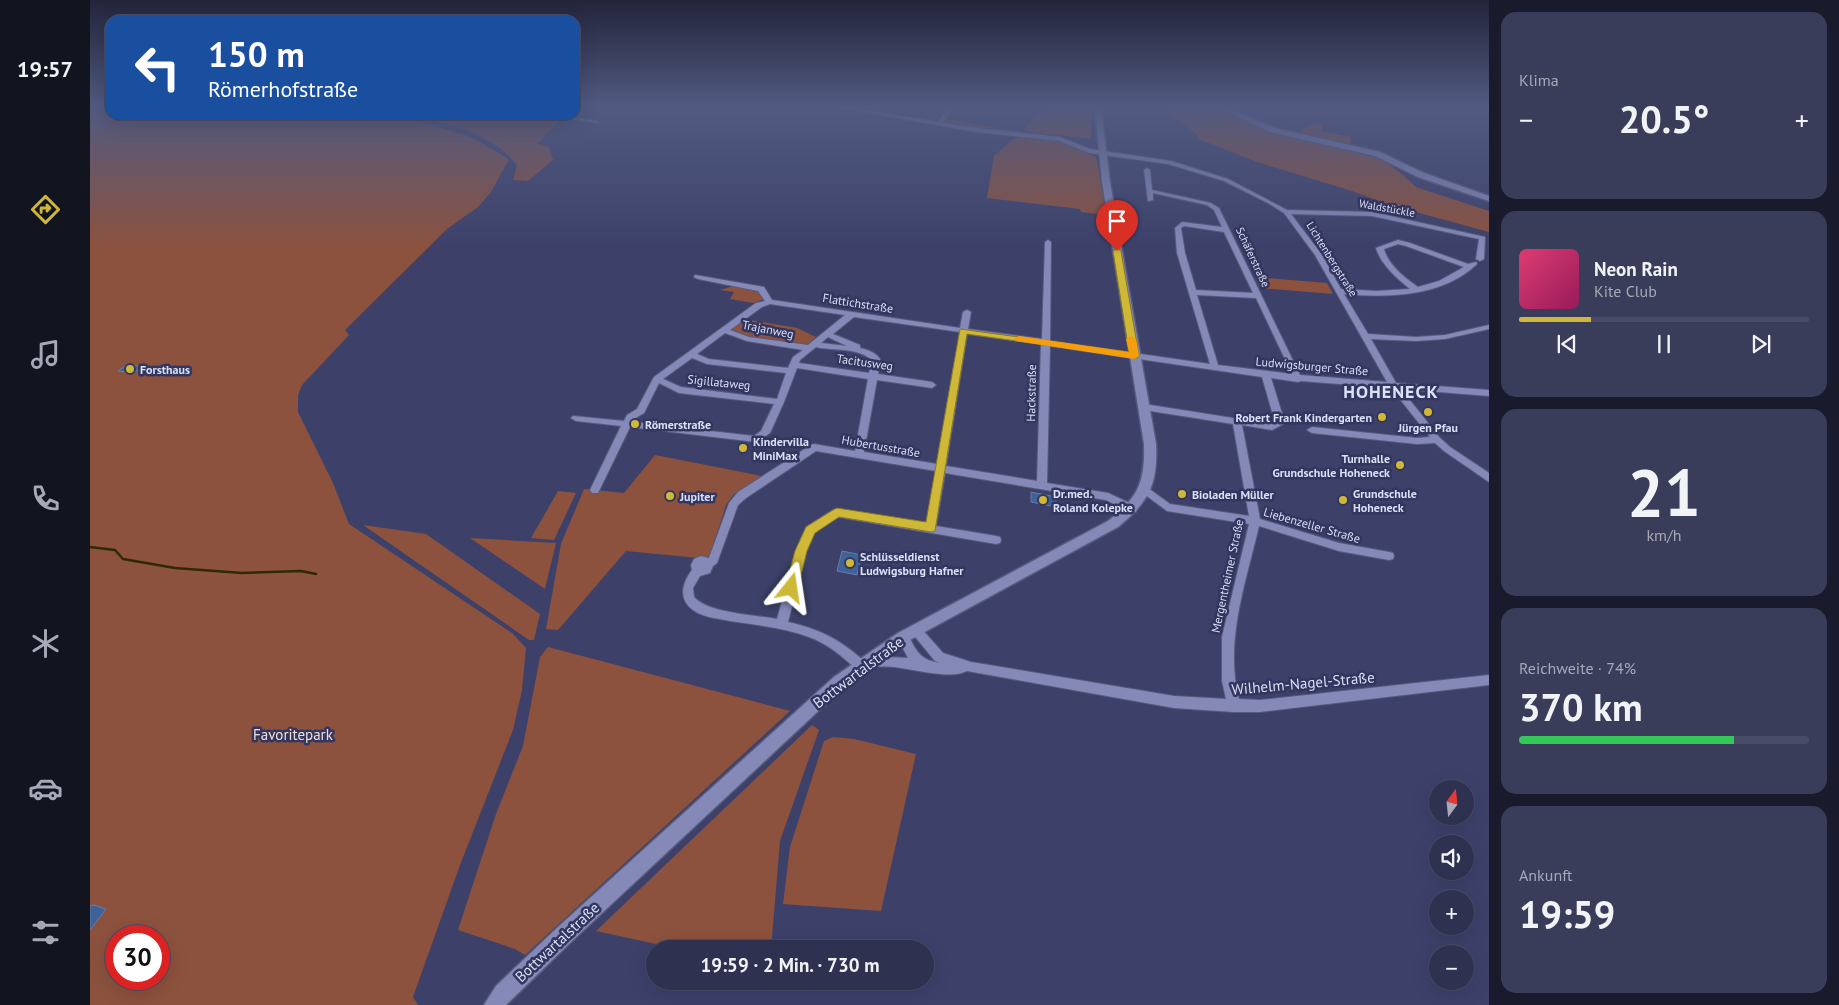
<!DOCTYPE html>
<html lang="de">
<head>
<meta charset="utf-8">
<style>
  :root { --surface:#2e3150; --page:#3a3d5a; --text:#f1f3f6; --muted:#a7a9b7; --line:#494c67; --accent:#cfb837 }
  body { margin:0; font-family:"PT Sans",sans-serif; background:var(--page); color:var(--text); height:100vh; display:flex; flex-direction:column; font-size:19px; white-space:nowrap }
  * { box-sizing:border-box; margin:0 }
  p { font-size:16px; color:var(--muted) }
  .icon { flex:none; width:28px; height:28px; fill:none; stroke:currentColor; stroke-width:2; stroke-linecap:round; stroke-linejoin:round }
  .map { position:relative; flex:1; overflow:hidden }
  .side { display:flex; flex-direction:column; gap:12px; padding:12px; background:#191b2c; width:350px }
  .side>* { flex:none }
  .guide { position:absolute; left:15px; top:15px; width:475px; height:105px; border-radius:15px; box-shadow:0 5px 20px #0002,0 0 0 1px var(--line); background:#1a4fa0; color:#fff; overflow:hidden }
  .needle { width:32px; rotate:15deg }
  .tools { position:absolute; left:1339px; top:780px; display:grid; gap:10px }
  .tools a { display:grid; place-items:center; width:45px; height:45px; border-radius:50%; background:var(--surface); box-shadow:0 5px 20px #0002,0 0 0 1px var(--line); font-size:25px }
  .speed { position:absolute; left:15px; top:925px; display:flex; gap:10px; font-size:25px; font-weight:700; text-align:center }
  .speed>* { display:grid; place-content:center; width:65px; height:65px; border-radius:50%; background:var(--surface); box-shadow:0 5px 20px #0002,0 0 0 1px var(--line); line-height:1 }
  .speed .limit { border:8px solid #d22; background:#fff; color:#111 }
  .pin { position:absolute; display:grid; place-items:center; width:42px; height:42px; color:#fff; margin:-51px -21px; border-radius:50% 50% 50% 0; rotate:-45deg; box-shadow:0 0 5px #0007 }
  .pin .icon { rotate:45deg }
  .me { position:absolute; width:55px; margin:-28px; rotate:15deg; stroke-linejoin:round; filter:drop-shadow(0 0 4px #0008) }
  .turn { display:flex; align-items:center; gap:18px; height:105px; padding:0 20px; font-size:22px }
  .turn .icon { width:65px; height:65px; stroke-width:2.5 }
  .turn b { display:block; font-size:35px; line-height:42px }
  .big { font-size:38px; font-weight:700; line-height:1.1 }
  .side .card { flex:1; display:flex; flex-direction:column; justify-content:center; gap:8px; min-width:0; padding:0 18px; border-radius:15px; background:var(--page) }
  .side .dial { align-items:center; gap:0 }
  .dial b { font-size:65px; line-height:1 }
  .song { display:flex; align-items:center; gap:15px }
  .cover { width:60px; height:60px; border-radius:8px; background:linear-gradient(135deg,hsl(340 70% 55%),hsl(330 70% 35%)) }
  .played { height:5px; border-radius:2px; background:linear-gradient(90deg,var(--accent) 25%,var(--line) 25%) }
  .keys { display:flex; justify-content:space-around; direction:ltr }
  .heat { display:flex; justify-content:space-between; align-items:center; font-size:28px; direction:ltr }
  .charge { height:8px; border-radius:4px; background:linear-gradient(90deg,#34c759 74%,var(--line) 0) }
  .trip { position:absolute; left:556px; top:940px; width:288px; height:50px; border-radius:25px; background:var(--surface); box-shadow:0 5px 20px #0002,0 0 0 1px var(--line); font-weight:700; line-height:50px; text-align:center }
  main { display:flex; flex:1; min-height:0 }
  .tabs { display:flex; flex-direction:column; width:90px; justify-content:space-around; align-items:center; background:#121420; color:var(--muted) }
  .tabs .icon { width:35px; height:35px }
  .tabs .active { color:var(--accent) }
  .tabs b { font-size:22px; color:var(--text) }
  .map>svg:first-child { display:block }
</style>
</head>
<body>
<main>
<nav class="tabs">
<b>19:57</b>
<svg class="icon active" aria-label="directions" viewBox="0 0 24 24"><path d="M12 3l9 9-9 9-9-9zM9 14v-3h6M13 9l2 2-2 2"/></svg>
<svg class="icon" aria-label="music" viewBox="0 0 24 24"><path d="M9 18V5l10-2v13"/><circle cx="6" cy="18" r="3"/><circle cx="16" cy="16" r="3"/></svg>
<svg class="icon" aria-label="phone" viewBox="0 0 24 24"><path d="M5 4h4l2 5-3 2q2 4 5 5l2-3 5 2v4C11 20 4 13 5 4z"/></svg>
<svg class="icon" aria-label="climate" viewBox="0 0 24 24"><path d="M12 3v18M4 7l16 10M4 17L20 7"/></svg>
<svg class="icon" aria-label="car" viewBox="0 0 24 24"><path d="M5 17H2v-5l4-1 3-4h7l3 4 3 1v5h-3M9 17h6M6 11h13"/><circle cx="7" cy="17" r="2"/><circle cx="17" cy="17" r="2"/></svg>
<svg class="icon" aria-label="filters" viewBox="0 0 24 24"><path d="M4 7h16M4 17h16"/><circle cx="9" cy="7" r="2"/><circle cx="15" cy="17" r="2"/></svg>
</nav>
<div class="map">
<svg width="1399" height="1005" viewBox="0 0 1399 1005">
  <rect width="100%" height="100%" fill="#3d416a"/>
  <g fill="#8c523e" fill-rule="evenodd">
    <path d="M0,107H20V115H312L383,138L419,159L401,192L388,207L357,229L255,330L259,335L212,385L208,395V412L243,483L259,524L422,633L436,648L432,690L423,730L370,865L323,997L328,1005H0ZM26,936H69V979H26Z"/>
    <path d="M963,107H1001V139L934,131C942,118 949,113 963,107Z"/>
    <path d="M1068,107H1129L1159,121L1276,154L1293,160L1312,174L1326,187L1399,211V232L1300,205L1262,191L1170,163L1106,138L1109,137L1097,126Z"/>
    <path d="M327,115H453L471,118L448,144L459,147L463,160L438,181L423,180L427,165C400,132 366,127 327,115Z"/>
    <path d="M855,119L924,131L920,134L853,123Z"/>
    <path d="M1227,122L1234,123L1231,131L1261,137L1260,145L1209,135L1214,128Z"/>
    <path d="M926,137L969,140L978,142L988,149L1006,157L1017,215L991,212L990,209L897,198L904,156Z"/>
    <path d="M1165,277L1237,283L1243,294L1170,288Z"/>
    <path d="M644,286L670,292L675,299L663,303L640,299L644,292L630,290Z"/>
    <path d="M654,319L707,328L726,337L716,346L657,338L639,330Z"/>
    <path d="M565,455L672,476L643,495L636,505L619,559L536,551L468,630L456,629L471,544L494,489L534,493Z"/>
    <path d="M468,491L486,493L464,540L441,538Z"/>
    <path d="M273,525L336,534L450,614L444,640H439Z"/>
    <path d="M380,538L466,543L455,589Z"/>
    <path d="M458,647L700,711L435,955L425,949L368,930L406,814L433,746L450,657Z"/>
    <path d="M722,725L729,730L690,841L681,949H589L506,931Z"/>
    <path d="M743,737L764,739L826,754L791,911L693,904L700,847L734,741Z"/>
  </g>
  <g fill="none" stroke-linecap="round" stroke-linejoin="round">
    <path stroke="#312a01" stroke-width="2.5" d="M0,547L25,550L33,559L85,568L152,573L211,571L226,574"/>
  </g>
  <g fill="#3f6298" stroke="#637da6">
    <path d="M38,364L52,367L43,373L28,371Z"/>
    <path d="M941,492L966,497V507L941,502Z"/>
    <path d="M752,551L772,555L767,575L747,571Z"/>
    <path d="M4,905L16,909L0,930V906Z"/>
  </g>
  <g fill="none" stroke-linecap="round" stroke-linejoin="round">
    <defs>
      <g id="minor">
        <path d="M485,107H492L485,112Z"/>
        <path d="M747,107H757L848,122L859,107H863L853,123L886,128L970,137L1000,149L1081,161L1138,179L1197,210L1282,212L1395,237L1394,259L1390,261L1386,259L1389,239L1282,216L1201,214L1232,255L1251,289L1286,291L1320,289C1307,278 1291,265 1286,248L1308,240L1320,243L1378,264L1386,262L1387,264C1352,297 1299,298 1254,294L1278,334L1326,337L1355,335L1399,325V329L1355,339L1326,341L1281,339L1306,383L1399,390V396L1311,389L1350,438L1360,447L1399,473V482L1354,451L1345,443L1327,444L1222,433L1217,430L1222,427L1327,438L1340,437L1301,388L1211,381L1208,382L1181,378L1195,423L1182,430L1152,425L1170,519L1249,543L1299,552L1303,553L1304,556L1303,559L1299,560L1249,551L1169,526C1156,582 1134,642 1149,699L1170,700L1399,675V685L1170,712H1144L1084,708L877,671C861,680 823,669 804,667C795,666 786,667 777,666L775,670L771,671L767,670C752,656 738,644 719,637C694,628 667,625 640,621C628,618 614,618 603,610C588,599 592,583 602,570L601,565L604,559L611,556L619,558L639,503L648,492L721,445L724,444L765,451L778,379L707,368L694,402L680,433L666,442L540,427L508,493H502L500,490L531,426L486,421L481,418L483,416L534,421L537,415L547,409L564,377L666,303L675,301L668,291L608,279L604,277L605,275L674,287L682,300L870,328L873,312L877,310L881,312L878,329L952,339L955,242L958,240L961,242L960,341L1120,364L1087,253L1085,228L1092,222L1132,227L1124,210L1117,205L1063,193V200L1058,201L1054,170L1057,168L1060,170L1062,190L1121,203L1129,208L1210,375L1297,382L1225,255L1194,213L1178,203L1134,181L1078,164L999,153L969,141L886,132ZM1094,226L1134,232L1163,293L1106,290L1095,253L1091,228ZM1308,244L1316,246L1374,267L1349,281L1328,287C1315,278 1298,265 1294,249ZM1107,295L1166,298L1202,374L1128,365ZM680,304L755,315L718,345L659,337L640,330L672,307ZM764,317L870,332L847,464L774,452L787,380L842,388L846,385L842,382L788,374L790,359C785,352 778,350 770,348V345L743,334ZM635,333L657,341L713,350L703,357L698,368L619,359L607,354ZM877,334L951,344L947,481L856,466ZM738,337L757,346L731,343ZM960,346L1172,377L1185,422L1181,424L1054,404L1050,407L1054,410L1143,424L1159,516L1080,504L1058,488L1055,487L1050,491L1077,511L1159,524L1132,637V681L1136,699L1084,696L881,662L853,653L830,627L826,625L822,627L820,630L822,633L845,661L850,663C829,660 826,650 817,633L813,632L809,633L807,637L818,658L778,656L774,657L773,660C749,639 729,629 698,622L716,551L724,533L748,517L906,544L910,543L911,540L910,537L906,536L846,526L855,473L1016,500L1038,512H1046L1047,509L1046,506L1018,493L957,483ZM726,347C744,351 767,347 782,360L779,373L709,363L710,360ZM602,358L617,364L696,373L687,399L591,387L573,379ZM569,383L589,393L684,404L671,431L664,436L542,422L544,419L554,413ZM726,451L846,471L836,524L747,509L743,510L716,527L715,530L706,551L687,619C666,615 617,613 604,597L603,588L610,576L620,573L623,566L627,563L648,505L656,498Z"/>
        <path d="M475,115H482L476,119H472V117Z"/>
      </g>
      <path id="tertiary" d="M1127,107H1135L1185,128L1290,152L1334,173L1399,196V201L1328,177L1285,156L1180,132Z"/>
      <path id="secondary" d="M1005,107H1011L1020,182L1066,444C1068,484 1059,502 1028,527L818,641L754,687L482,941L416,1005H394L406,986L468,927L744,677L808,633L1018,521C1049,497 1055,482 1054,444L1012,182Z"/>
    </defs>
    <use href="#minor" stroke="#575b7d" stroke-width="2"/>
    <use href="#tertiary" stroke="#575b7d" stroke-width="3"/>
    <use href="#secondary" stroke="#575b7d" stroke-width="3"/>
    <use href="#minor" fill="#8489b8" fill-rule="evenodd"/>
    <use href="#tertiary" fill="#8489b8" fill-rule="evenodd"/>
    <use href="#secondary" fill="#8489b8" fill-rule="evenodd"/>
    <defs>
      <path id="rail" d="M467,115L507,122"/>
    </defs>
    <use href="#rail" stroke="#9ca0bf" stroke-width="2.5"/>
    <use href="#rail" stroke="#33365e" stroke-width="1" stroke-dasharray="4.5" stroke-linecap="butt"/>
  </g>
  <linearGradient id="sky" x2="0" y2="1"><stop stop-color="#22243a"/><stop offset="0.43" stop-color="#515a81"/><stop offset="1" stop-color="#515a81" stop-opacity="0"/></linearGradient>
  <rect width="1399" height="247" fill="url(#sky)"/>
  <path fill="#cfb837" stroke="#877824" d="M1027,248L1031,251L1049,356L1047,358L877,334L845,531L841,532L749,517L725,533L717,551L708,588L706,592H697L695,588L705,551L716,527L743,510L747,508L836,522L870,329L1039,352L1023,251Z"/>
  <path fill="#f59e0b" d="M929,336L1039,352L1036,339L1041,336L1046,339L1049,356L1044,359L926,341L924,339Z"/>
  <g fill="#cfb837" stroke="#33365e" stroke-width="2">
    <circle cx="40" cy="369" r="5"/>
    <circle cx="1338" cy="412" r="5"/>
    <circle cx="1292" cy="417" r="5"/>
    <circle cx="545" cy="424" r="5"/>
    <circle cx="653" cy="448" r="5"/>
    <circle cx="1310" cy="465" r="5"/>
    <circle cx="1092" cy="494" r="5"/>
    <circle cx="580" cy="496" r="5"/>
    <circle cx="953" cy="500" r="5"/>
    <circle cx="1253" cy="500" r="5"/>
    <circle cx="760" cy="563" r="5"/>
  </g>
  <g text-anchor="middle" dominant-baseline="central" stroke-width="5" stroke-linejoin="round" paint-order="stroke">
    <g font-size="11" fill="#dbdff8" stroke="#33365e">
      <text transform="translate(1297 208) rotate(10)">Waldstückle</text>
      <text transform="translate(1163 257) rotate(65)">Schäferstraße</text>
      <text transform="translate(1242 259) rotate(58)">Lichtenbergstraße</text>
    </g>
    <g font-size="12" fill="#dbdff8" stroke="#33365e">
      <text transform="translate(768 303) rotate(9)">Flattichstraße</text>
      <text transform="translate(678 329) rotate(11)">Trajanweg</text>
      <text transform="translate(775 362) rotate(8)">Tacitusweg</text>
      <text transform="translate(1222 366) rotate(5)">Ludwigsburger Straße</text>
      <text transform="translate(629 382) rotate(6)">Sigillataweg</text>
      <text transform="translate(941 393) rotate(-89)">Hackstraße</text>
      <text transform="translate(791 446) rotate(10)">Hubertusstraße</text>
      <text transform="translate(1222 525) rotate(16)">Liebenzeller Straße</text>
      <text transform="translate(1137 576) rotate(-78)">Mergentheimer Straße</text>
    </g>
    <g font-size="12" font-weight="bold" fill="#dbdff8" stroke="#33365e" text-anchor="start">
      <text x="50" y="369">Forsthaus</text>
      <text x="1282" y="417" text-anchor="end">Robert Frank Kindergarten</text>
      <text x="555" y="424">Römerstraße</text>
      <text x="1338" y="427" text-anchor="middle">Jürgen Pfau</text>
      <text x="663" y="441">Kindervilla<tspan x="663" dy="14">MiniMax</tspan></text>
      <text x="1300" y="458" text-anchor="end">Turnhalle<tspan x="1300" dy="14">Grundschule Hoheneck</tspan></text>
      <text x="963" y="493">Dr.med.<tspan x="963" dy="14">Roland Kolepke</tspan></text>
      <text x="1263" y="493">Grundschule<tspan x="1263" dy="14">Hoheneck</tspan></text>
      <text x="1102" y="494">Bioladen Müller</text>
      <text x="590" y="496">Jupiter</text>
      <text x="770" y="556">Schlüsseldienst<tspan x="770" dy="14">Ludwigsburg Hafner</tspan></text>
    </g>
    <g font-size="15" fill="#dbdff8" stroke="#33365e">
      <text transform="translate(768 672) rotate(-37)">Bottwartalstraße</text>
      <text transform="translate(1213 683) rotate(-5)">Wilhelm-Nagel-Straße</text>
      <text transform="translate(467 942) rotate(-43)">Bottwartalstraße</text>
    </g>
    <g font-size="15" fill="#f2ddd6" stroke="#33365e">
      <text x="203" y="734">Favoritepark</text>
    </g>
    <g font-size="18" font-weight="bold" letter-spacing="1" fill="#dbdff8" stroke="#33365e">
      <text x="1301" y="391">HOHENECK</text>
    </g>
  </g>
</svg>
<div class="tools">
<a><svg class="needle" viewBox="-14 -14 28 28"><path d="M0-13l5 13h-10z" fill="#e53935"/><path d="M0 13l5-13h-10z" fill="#a7a9b7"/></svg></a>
<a><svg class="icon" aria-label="sound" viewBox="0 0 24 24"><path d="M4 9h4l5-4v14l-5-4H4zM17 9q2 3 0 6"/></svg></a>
<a>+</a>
<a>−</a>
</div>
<div class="speed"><div class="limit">30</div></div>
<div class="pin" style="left:1027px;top:251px;background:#d93025"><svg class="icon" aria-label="arrive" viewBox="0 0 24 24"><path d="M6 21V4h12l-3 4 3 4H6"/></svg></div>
<svg class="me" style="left:701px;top:588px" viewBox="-20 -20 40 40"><path d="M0-17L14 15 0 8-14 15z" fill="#cfb837" stroke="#fff" stroke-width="4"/></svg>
<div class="trip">19:59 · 2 Min. · 730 m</div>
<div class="guide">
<div class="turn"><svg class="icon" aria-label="left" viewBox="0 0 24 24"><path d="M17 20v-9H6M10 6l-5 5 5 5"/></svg><div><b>150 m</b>Römerhofstraße</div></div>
</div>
</div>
<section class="side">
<div class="card"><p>Klima</p>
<div class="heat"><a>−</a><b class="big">20.5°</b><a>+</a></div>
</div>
<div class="card">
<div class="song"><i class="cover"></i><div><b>Neon Rain</b><p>Kite Club</p></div></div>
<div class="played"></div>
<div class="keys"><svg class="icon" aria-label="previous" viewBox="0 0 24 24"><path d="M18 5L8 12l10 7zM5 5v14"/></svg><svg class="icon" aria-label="pause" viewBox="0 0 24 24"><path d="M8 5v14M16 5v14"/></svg><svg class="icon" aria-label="next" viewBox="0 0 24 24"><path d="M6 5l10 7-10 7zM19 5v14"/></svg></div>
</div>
<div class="card dial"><b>21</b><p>km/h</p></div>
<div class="card"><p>Reichweite · 74%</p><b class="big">370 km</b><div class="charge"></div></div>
<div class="card"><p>Ankunft</p><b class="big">19:59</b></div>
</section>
</main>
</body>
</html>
